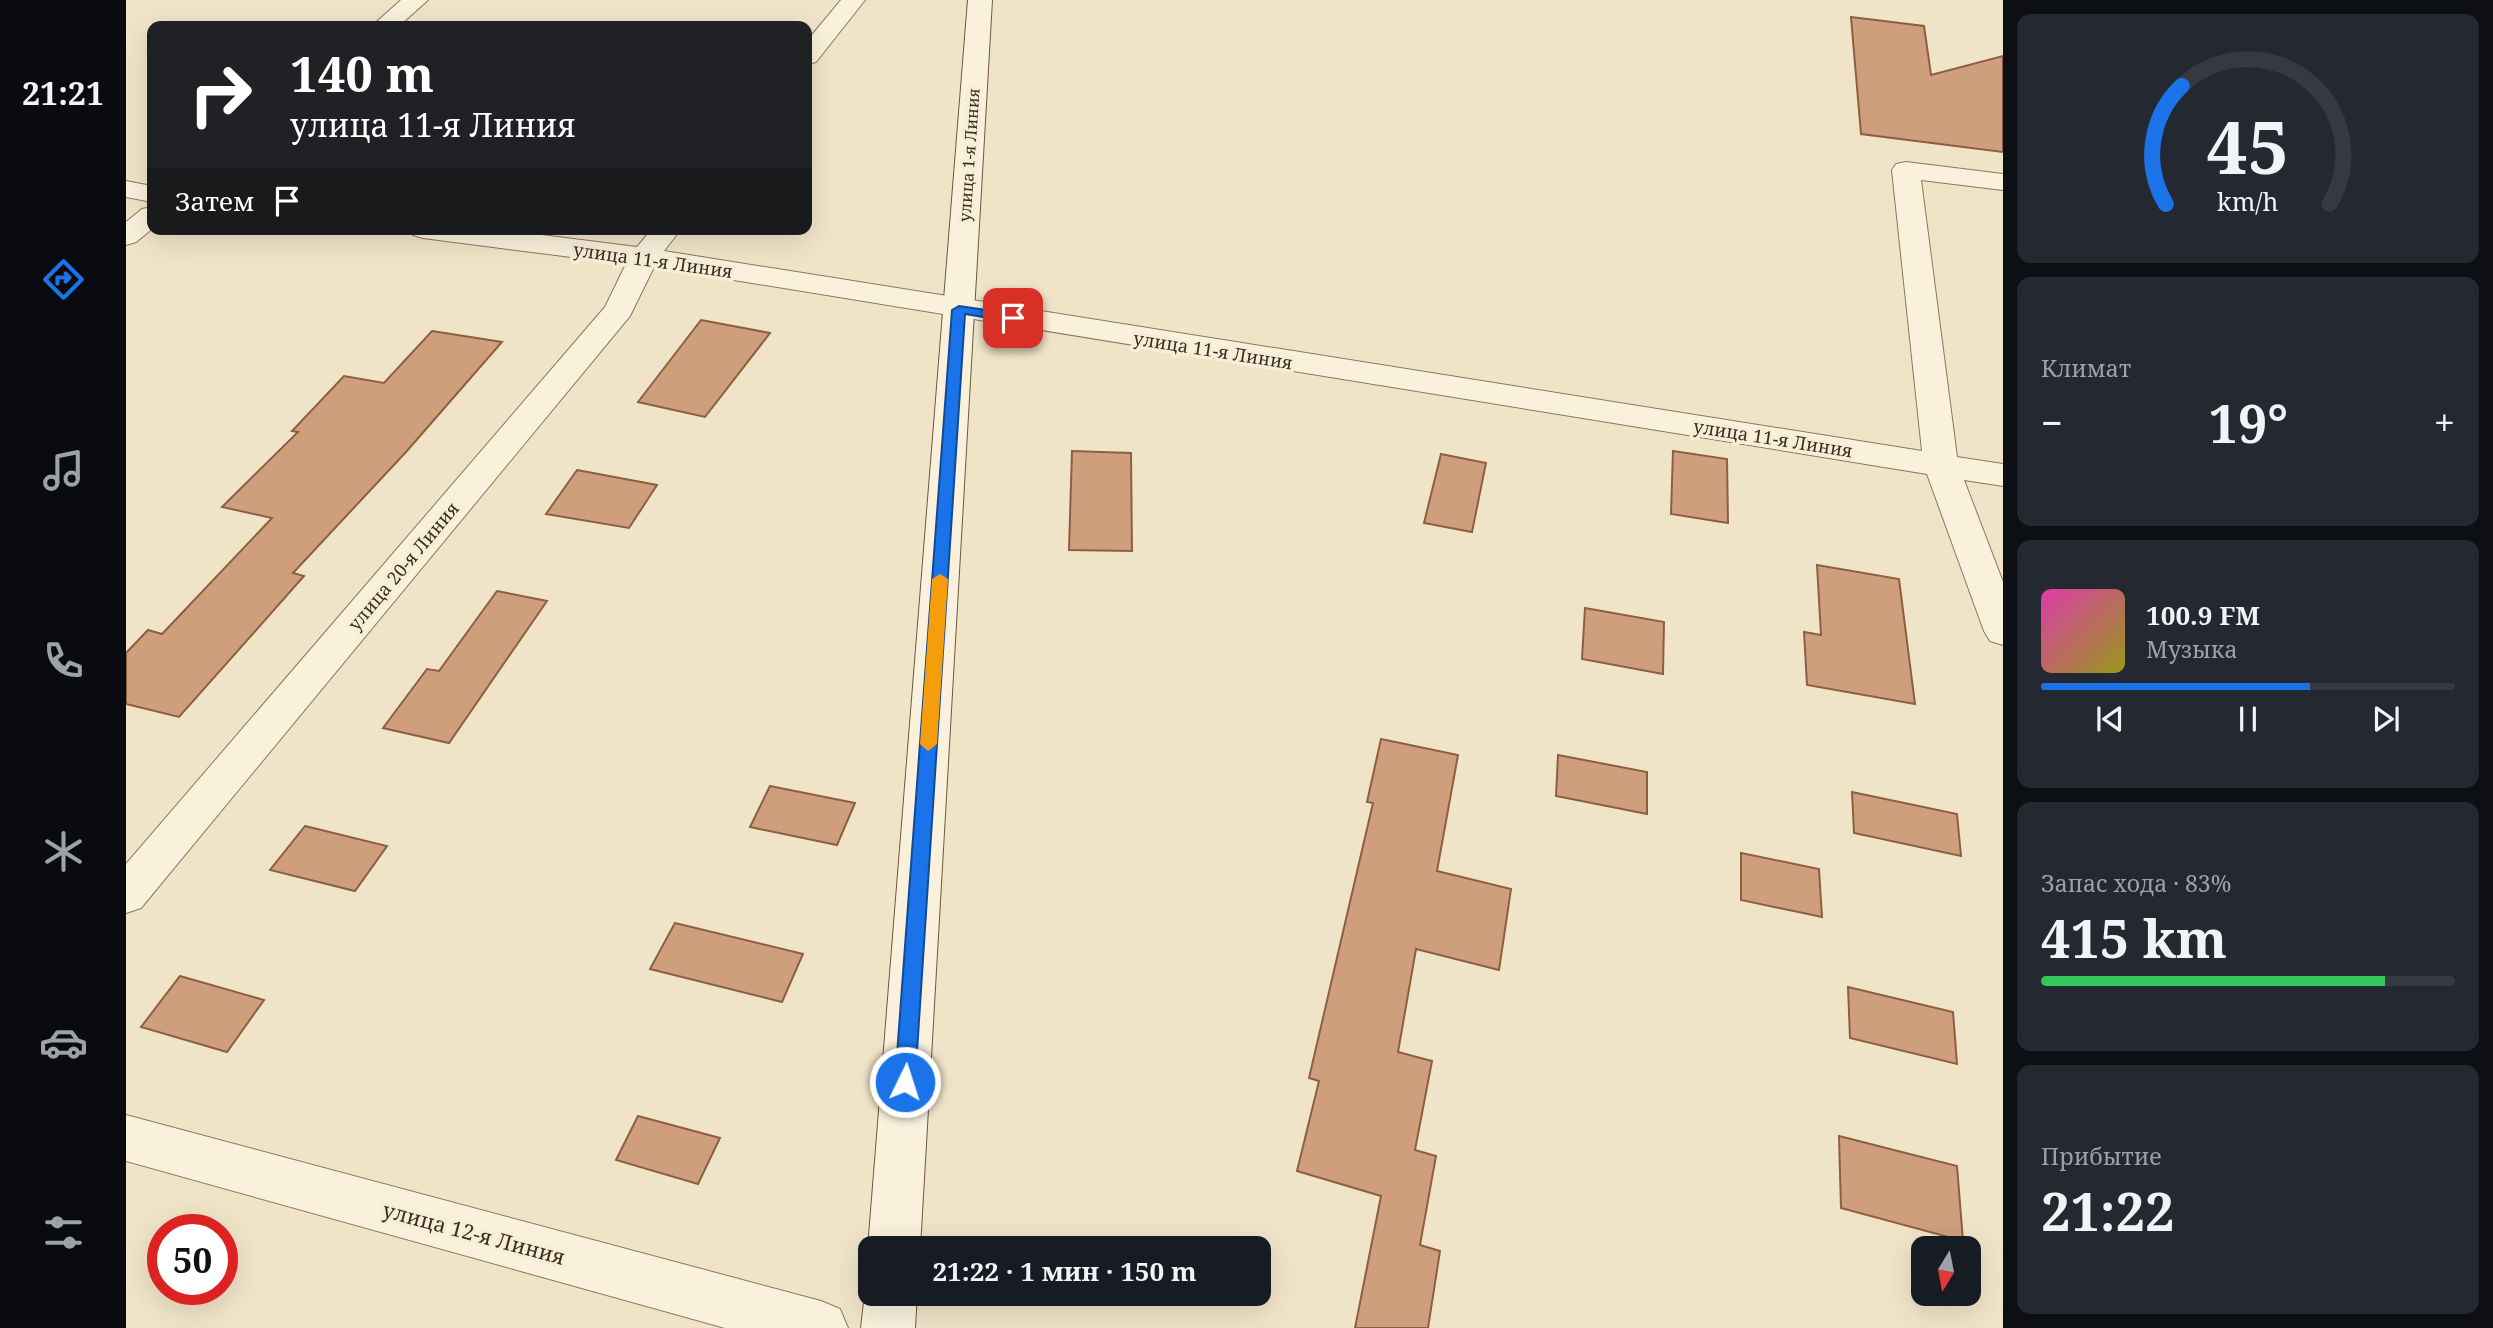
<!DOCTYPE html>
<html lang="ru">
<head>
<meta charset="utf-8">
<style>
  :root { --surface:#171b24; --page:#242831; --text:#f1f3f6; --muted:#9ea1a6; --line:#363941; --accent:#1a73e8 }
  body { margin:0; font-family:"Noto Serif",serif; background:var(--page); color:var(--text); height:100vh; display:flex; flex-direction:column; font-size:26px; white-space:nowrap }
  * { box-sizing:border-box; margin:0 }
  p { font-size:23px; color:var(--muted) }
  .icon { flex:none; width:38px; height:38px; fill:none; stroke:currentColor; stroke-width:2; stroke-linecap:round; stroke-linejoin:round }
  .map { position:relative; flex:1; overflow:hidden }
  .panel { display:flex; flex-direction:column; gap:14px; padding:14px; background:#0d0f14; width:490px }
  .panel>* { flex:none }
  .top-card { position:absolute; left:21px; top:21px; width:665px; height:214px; border-radius:14px; box-shadow:0 7px 28px #0002; background:#202124; color:#fff; overflow:hidden }
  .needle { width:46px; rotate:190deg }
  .fabs { position:absolute; left:1785px; top:1236px; display:grid; gap:14px }
  .fabs a { display:grid; place-items:center; width:70px; height:70px; border-radius:14px; background:var(--surface); box-shadow:0 7px 28px #0002; font-size:35px }
  .speed { position:absolute; left:21px; top:1214px; display:flex; gap:14px; font-size:35px; font-weight:700; text-align:center }
  .speed>* { display:grid; place-content:center; width:91px; height:91px; border-radius:50%; background:var(--surface); box-shadow:0 7px 28px #0002; line-height:1 }
  .speed .limit { border:10px solid #d22; background:#fff; color:#111 }
  .pin { position:absolute; display:grid; place-items:center; width:60px; height:60px; color:#fff; margin:-30px; border-radius:14px; box-shadow:0 4px 10px #0006 }
  .me { position:absolute; width:77px; margin:-38px; rotate:4deg; stroke-linejoin:round; filter:drop-shadow(0 0 5px #0008) }
  .turn { display:flex; align-items:center; gap:24px; height:147px; padding:0 28px; font-size:32px }
  .turn .icon { width:91px; height:91px; stroke-width:2.5 }
  .turn b { display:block; font-size:49px; line-height:60px }
  .then { display:flex; align-items:center; height:66px; padding:0 28px; background:#0003; gap:14px; font-size:26px }
  .big { font-size:52px; font-weight:700; line-height:1.1 }
  .panel .card { flex:1; display:flex; flex-direction:column; justify-content:center; gap:10px; min-width:0; padding:0 24px; border-radius:14px; background:var(--page) }
  .panel .dial { align-items:center; gap:0 }
  .dial svg { height:182px; overflow:visible; fill:none; stroke:var(--line); stroke-width:7; stroke-linecap:round; text-anchor:middle }
  .dial text { fill:var(--text); stroke:none }
  .song { display:flex; align-items:center; gap:21px }
  .cover { width:84px; height:84px; border-radius:10px; background:linear-gradient(135deg,hsl(320 70% 55%),hsl(60 70% 35%)) }
  .played { height:7px; border-radius:4px; background:linear-gradient(90deg,var(--accent) 65%,var(--line) 65%) }
  .keys { display:flex; justify-content:space-around; direction:ltr }
  .heat { display:flex; justify-content:space-between; align-items:center; font-size:38px; direction:ltr }
  .charge { height:10px; border-radius:5px; background:linear-gradient(90deg,#34c759 83%,var(--line) 0) }
  .trip { position:absolute; left:732px; top:1236px; width:413px; height:70px; border-radius:14px; background:var(--surface); box-shadow:0 7px 28px #0002; font-weight:700; line-height:70px; text-align:center }
  main { display:flex; flex:1; min-height:0 }
  .tabs { display:flex; flex-direction:column; width:126px; justify-content:space-around; align-items:center; background:#090b0e; color:var(--muted) }
  .tabs .icon { width:49px; height:49px }
  .tabs .on { color:var(--accent) }
  .tabs b { font-size:32px; color:var(--text) }
  .map>svg:first-child { display:block }
</style>
</head>
<body>
<main>
<nav class="tabs">
<b>21:21</b>
<svg class="icon on" aria-label="directions" viewBox="0 0 24 24"><path d="M12 3l9 9-9 9-9-9zM9 14v-3h6M13 9l2 2-2 2"/></svg>
<svg class="icon" aria-label="music" viewBox="0 0 24 24"><path d="M9 18V5l10-2v13"/><circle cx="6" cy="18" r="3"/><circle cx="16" cy="16" r="3"/></svg>
<svg class="icon" aria-label="phone" viewBox="0 0 24 24"><path d="M5 4h4l2 5-3 2q2 4 5 5l2-3 5 2v4C11 20 4 13 5 4z"/></svg>
<svg class="icon" aria-label="climate" viewBox="0 0 24 24"><path d="M12 3v18M4 7l16 10M4 17L20 7"/></svg>
<svg class="icon" aria-label="car" viewBox="0 0 24 24"><path d="M5 17H2v-5l4-1 3-4h7l3 4 3 1v5h-3M9 17h6M6 11h13"/><circle cx="7" cy="17" r="2"/><circle cx="17" cy="17" r="2"/></svg>
<svg class="icon" aria-label="filters" viewBox="0 0 24 24"><path d="M4 7h16M4 17h16"/><circle cx="9" cy="7" r="2"/><circle cx="15" cy="17" r="2"/></svg>
</nav>
<div class="map">
<svg width="1877" height="1328" viewBox="0 0 1877 1328">
  <rect width="100%" height="100%" fill="#f0e4c8"/>
  <g fill="#cf9f7d" stroke="#8d5f41" stroke-width="2">
    <path d="M1725,17L1798,26L1805,75L1877,56V152L1735,134Z"/>
    <path d="M575,320L644,333L579,417L512,402Z"/>
    <path d="M306,331L376,342L280,452L167,573L178,576L53,717L0,704V653L22,630L36,634L146,518L96,507L172,432L166,431L218,376L258,383Z"/>
    <path d="M946,451L1005,453L1006,551L943,550Z"/>
    <path d="M1547,451L1601,459L1602,523L1545,514Z"/>
    <path d="M1315,454L1360,463L1346,532L1298,523Z"/>
    <path d="M451,470L531,485L503,528L420,514Z"/>
    <path d="M1691,565L1773,579L1789,704L1681,685L1678,632L1695,635Z"/>
    <path d="M371,591L421,601L323,743L257,728L301,669L313,671Z"/>
    <path d="M1459,608L1538,622L1537,674L1456,659Z"/>
    <path d="M1255,739L1332,755L1311,871L1385,889L1373,970L1290,949L1272,1052L1306,1061L1289,1150L1310,1156L1294,1245L1314,1251L1302,1328H1229L1255,1196L1171,1171L1193,1081L1183,1078L1247,803L1241,802Z"/>
    <path d="M1432,755L1521,772V814L1430,796Z"/>
    <path d="M644,786L729,803L711,845L624,827Z"/>
    <path d="M1726,792L1831,814L1835,856L1728,833Z"/>
    <path d="M179,826L261,846L229,891L144,870Z"/>
    <path d="M1615,853L1693,869L1696,917L1615,900Z"/>
    <path d="M549,923L677,954L656,1002L524,969Z"/>
    <path d="M54,976L138,1000L101,1052L15,1027Z"/>
    <path d="M1722,987L1827,1012L1831,1064L1724,1038Z"/>
    <path d="M512,1116L594,1138L572,1184L490,1160Z"/>
    <path d="M1713,1136L1831,1166L1837,1241L1715,1208Z"/>
  </g>
  <g fill="none" stroke-linecap="round" stroke-linejoin="round">
    <defs>
      <g id="minor">
        <path d="M275,0H302L273,26H246Z"/>
        <path d="M715,0H739L690,62L681,64V41Z"/>
        <path d="M1780,162L1877,174V190L1795,180L1831,457L1877,464V486L1838,480L1877,582V645L1864,641L1858,631L1801,474L528,267L504,316L15,908L0,913V864L479,307L500,264L297,238L287,235L283,229H368L511,247L526,229H555L538,251L1796,451L1766,170L1770,164Z"/>
        <path d="M0,181L26,186V202L0,197Z"/>
        <path d="M26,207V229L10,242L0,245V222L16,209Z"/>
        <path d="M0,1115L695,1301L714,1309L722,1328H599L0,1161Z"/>
      </g>
      <g id="secondary">
        <path d="M842,0H866L794,1248H744V1252L742,1248Z"/>
        <path d="M744,1281V1293H791L789,1328H735L739,1293Z"/>
      </g>
    </defs>
    <use href="#minor" stroke="#8d765c" stroke-width="2"/>
    <use href="#secondary" stroke="#6f573f" stroke-width="2"/>
    <use href="#minor" fill="#faf1dc" fill-rule="evenodd"/>
    <use href="#secondary" fill="#faf1dc" fill-rule="evenodd"/>
  </g>
  <path fill="#1a73e8" stroke="#114b97" stroke-width="2" d="M833,306L887,314L893,318L887,322L839,314L789,1082L786,1089L779,1091L772,1089L769,1082L826,310Z"/>
  <path fill="#f59e0b" d="M814,574L822,579L811,744L802,751L794,744L806,579Z"/>
  <g text-anchor="middle" dominant-baseline="central" stroke-width="7" stroke-linejoin="round" paint-order="stroke">
    <g font-size="16" fill="#3d2e20" stroke="#f7eed8">
      <text transform="translate(843 155) rotate(-86)">улица 1-я Линия</text>
    </g>
    <g font-size="18" fill="#3d2e20" stroke="#f7eed8">
      <text transform="translate(527 260) rotate(8)">улица 11-я Линия</text>
      <text transform="translate(1087 350) rotate(9)">улица 11-я Линия</text>
      <text transform="translate(1647 438) rotate(9)">улица 11-я Линия</text>
      <text transform="translate(277 566) rotate(-50)">улица 20-я Линия</text>
    </g>
    <g font-size="21" fill="#3d2e20" stroke="#f7eed8">
      <text transform="translate(348 1233) rotate(15)">улица 12-я Линия</text>
    </g>
  </g>
</svg>
<div class="fabs">
<a><svg class="needle" viewBox="-14 -14 28 28"><path d="M0-13l5 13h-10z" fill="#e53935"/><path d="M0 13l5-13h-10z" fill="#9ea1a6"/></svg></a>
</div>
<div class="speed"><div class="limit">50</div></div>
<div class="pin" style="left:887px;top:318px;background:#d93025"><svg class="icon" aria-label="arrive" viewBox="0 0 24 24"><path d="M6 21V4h12l-3 4 3 4H6"/></svg></div>
<svg class="me" style="left:779px;top:1082px" viewBox="-20 -20 40 40"><circle r="17" fill="#1a73e8" stroke="#fff" stroke-width="3"/><path d="M0-11L8 9 0 5-8 9z" fill="#fff"/></svg>
<div class="trip">21:22 · 1 мин · 150 m</div>
<div class="top-card">
<div class="turn"><svg class="icon" aria-label="right" viewBox="0 0 24 24"><path d="M7 20v-9h11M14 6l5 5-5 5"/></svg><div><b>140 m</b>улица 11-я Линия</div></div>
<div class="then">Затем<svg class="icon" aria-label="arrive" viewBox="0 0 24 24"><path d="M6 21V4h12l-3 4 3 4H6"/></svg></div>
</div>
</div>
<section class="panel">
<div class="card dial"><svg viewBox="0 0 100 80">
<path d="M14 69A42 42 0 1 1 86 69"/>
<path d="M14 69A42 42 0 0 1 21 17" stroke="#1a73e8"/>
<text x="50" y="56" font-size="32" font-weight="700">45</text>
<text x="50" y="72" font-size="11">km/h</text>
</svg></div>
<div class="card"><p>Климат</p>
<div class="heat"><a>−</a><b class="big">19°</b><a>+</a></div>
</div>
<div class="card">
<div class="song"><i class="cover"></i><div><b>100.9 FM</b><p>Музыка</p></div></div>
<div class="played"></div>
<div class="keys"><svg class="icon" aria-label="previous" viewBox="0 0 24 24"><path d="M18 5L8 12l10 7zM5 5v14"/></svg><svg class="icon" aria-label="pause" viewBox="0 0 24 24"><path d="M8 5v14M16 5v14"/></svg><svg class="icon" aria-label="next" viewBox="0 0 24 24"><path d="M6 5l10 7-10 7zM19 5v14"/></svg></div>
</div>
<div class="card"><p>Запас хода · 83%</p><b class="big">415 km</b><div class="charge"></div></div>
<div class="card"><p>Прибытие</p><b class="big">21:22</b></div>
</section>
</main>
</body>
</html>
